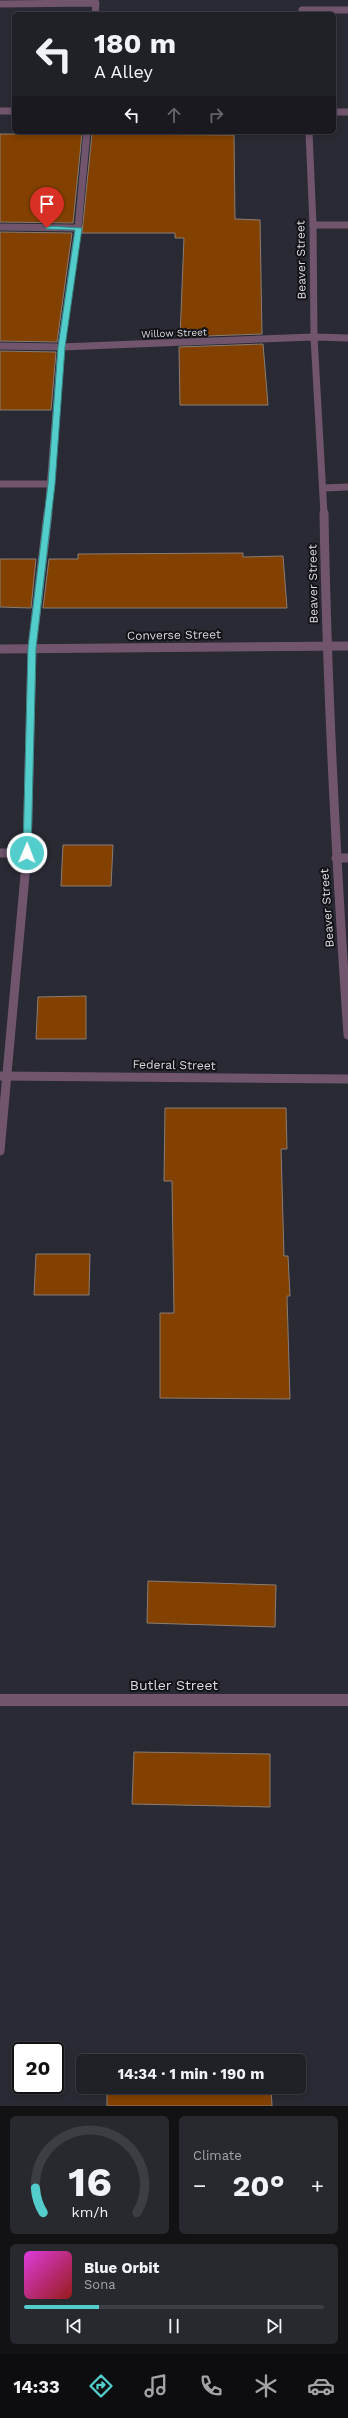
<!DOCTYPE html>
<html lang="en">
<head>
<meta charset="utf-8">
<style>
  :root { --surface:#202027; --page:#28282f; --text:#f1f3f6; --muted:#a2a3a7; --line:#3d3e44; --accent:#53cdcb }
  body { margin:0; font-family:"Work Sans",sans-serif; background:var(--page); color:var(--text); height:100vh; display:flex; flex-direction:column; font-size:15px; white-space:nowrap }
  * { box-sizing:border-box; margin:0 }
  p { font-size:13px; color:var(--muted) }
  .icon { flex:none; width:22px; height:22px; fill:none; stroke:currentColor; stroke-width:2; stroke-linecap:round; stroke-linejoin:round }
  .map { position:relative; height:2106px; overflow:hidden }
  .drawer { display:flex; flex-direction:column; gap:10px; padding:10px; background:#121215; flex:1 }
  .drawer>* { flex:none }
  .hud { position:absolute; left:12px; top:12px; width:324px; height:122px; border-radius:6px; box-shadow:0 2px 6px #0003,0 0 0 1px var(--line); background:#202027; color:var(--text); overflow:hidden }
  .speed { position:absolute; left:12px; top:2042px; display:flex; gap:8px; font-size:20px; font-weight:700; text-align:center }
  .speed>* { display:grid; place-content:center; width:52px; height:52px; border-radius:50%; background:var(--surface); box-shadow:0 2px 6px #0003,0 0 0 1px var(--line); line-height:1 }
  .speed .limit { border:2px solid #111; border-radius:6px; background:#fff; color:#111 }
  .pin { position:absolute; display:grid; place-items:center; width:34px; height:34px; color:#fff; margin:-41px -17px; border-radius:50% 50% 50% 0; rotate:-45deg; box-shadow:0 0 4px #0007 }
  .pin .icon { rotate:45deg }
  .me { position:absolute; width:44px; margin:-22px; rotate:1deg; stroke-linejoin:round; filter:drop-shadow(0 0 3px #0008) }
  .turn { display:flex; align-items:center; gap:14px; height:84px; padding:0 16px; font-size:18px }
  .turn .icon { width:52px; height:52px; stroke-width:2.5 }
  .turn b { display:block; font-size:28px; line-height:34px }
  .lanes { display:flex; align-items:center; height:38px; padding:0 16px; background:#0003; justify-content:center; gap:20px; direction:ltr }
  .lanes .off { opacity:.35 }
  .big { font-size:30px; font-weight:700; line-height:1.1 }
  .drawer .widget { flex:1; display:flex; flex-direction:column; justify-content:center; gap:6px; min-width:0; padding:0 14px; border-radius:6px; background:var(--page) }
  .drawer .dial { align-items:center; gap:0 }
  .dial svg { height:104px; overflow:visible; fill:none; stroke:var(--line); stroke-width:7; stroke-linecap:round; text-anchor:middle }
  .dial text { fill:var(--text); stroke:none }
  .song { display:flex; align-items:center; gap:12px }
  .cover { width:48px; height:48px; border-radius:6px; background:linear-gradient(135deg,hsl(300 70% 55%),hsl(0 70% 35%)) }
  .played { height:4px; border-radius:2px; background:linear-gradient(90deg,var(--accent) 25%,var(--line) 25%) }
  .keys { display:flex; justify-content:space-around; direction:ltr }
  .heat { display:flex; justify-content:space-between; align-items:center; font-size:22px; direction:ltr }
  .drawer .tiles { flex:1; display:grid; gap:10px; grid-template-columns:1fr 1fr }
  .widget:last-child { grid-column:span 2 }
  .trip { position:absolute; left:76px; top:2054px; width:230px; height:40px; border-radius:6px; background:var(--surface); box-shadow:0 2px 6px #0003,0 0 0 1px var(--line); font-weight:700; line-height:40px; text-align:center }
  .menu { display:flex; height:64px; justify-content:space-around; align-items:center; background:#0d0d10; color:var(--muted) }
  .menu .icon { width:28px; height:28px }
  .menu .selected { color:var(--accent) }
  .menu b { font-size:18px; color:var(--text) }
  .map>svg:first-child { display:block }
</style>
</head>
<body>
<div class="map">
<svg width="348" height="2106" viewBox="0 0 348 2106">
  <rect width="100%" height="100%" fill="#2a2a34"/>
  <g fill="#834100" stroke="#887d76">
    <path d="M0,134H82L73,223L0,222Z"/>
    <path d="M92,134L234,135L235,219L260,220L262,334L180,337L184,238H175V233H82Z"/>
    <path d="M0,232L72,233L57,342L0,341Z"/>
    <path d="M263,344L268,405H180L179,347Z"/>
    <path d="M0,351L56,352L51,410H0Z"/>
    <path d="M243,553V557L283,556L287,608H43L49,559H78V554Z"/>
    <path d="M0,559H36L31,608L0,607Z"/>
    <path d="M63,845H113L111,886H61Z"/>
    <path d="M86,996V1039H36L38,997Z"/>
    <path d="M165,1108H286L287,1149H281L284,1256H288L290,1296H287L290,1399L160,1398V1313H174L172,1181H164Z"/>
    <path d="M36,1254H90L89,1295H34Z"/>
    <path d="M148,1581L276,1585L275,1627L147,1623Z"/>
    <path d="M134,1752L270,1754V1807L132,1804Z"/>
    <path d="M107,2055H270L271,2061H107Z"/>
    <path d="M107,2087H271L272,2106H107Z"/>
  </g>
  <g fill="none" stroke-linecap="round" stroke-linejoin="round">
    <g stroke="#71556d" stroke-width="7">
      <path d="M0,4L96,3L95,14"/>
      <path d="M302,10H348"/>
      <path d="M0,111H14"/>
      <path d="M334,112H348"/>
      <path d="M309,132L313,225L314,337L324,514"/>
      <path d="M313,225H348"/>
      <path d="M0,227L78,228"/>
      <path d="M0,346L61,347L314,337L348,338"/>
      <path d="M0,484H51"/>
      <path d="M324,488L348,487"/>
      <path d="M48,514L61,347L78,228L87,132"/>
    </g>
    <g stroke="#71556d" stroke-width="9">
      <path d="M324,513C327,687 336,861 348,1035"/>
      <path d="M0,649L348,646"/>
      <path d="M0,853H27"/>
      <path d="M336,858H348"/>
      <path d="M0,1076L348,1079"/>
      <path d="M0,1151L27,853L32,648L48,513"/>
    </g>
    <path stroke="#71556d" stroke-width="12" d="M0,1700H348"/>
  </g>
  <path fill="#53cdcb" stroke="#368584" d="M47,226L82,228L65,347L55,484L36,648L31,853L27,856L23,853L28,648L48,484L58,347L75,230L45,229Z"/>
  <g text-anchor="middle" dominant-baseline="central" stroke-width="4" stroke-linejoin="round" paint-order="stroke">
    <g font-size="10" fill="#dadbe1" stroke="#131317">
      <text transform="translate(174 333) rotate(-2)">Willow Street</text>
    </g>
    <g font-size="12" fill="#dadbe1" stroke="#131317">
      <text transform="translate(301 260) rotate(-91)">Beaver Street</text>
      <text transform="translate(313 584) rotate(-91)">Beaver Street</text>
      <text transform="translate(174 635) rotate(-1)">Converse Street</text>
      <text transform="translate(327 908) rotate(-94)">Beaver Street</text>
      <text transform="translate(174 1065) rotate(1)">Federal Street</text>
    </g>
    <g font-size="14" fill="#dadbe1" stroke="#131317">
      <text x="174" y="1685">Butler Street</text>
    </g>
  </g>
</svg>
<div class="speed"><div class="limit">20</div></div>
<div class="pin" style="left:47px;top:228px;background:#d93025"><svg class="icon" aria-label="arrive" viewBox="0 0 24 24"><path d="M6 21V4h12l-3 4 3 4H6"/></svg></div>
<svg class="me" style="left:27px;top:853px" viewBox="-20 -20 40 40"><circle r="17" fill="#53cdcb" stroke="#fff" stroke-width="3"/><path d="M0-11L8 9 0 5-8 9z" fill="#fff"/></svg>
<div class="trip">14:34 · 1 min · 190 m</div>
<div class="hud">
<div class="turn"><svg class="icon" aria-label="left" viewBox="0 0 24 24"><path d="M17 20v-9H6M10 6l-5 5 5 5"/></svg><div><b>180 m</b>A Alley</div></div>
<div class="lanes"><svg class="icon" aria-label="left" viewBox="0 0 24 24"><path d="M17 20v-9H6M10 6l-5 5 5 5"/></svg><svg class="icon off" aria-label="ahead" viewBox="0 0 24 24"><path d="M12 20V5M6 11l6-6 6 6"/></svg><svg class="icon off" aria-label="right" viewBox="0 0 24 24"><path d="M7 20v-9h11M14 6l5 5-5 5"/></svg></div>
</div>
</div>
<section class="drawer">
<div class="tiles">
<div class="widget dial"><svg viewBox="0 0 100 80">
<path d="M14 69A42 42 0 1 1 86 69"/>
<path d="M14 69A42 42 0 0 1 8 50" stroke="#53cdcb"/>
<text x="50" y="56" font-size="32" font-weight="700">16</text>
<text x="50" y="72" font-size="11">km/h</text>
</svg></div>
<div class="widget"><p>Climate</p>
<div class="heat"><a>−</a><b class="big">20°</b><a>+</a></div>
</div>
<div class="widget">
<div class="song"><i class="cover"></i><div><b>Blue Orbit</b><p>Sona</p></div></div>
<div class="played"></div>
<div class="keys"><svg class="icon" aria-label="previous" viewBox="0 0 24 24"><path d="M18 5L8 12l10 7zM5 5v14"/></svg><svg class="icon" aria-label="pause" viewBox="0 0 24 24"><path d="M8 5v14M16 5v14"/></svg><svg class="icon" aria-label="next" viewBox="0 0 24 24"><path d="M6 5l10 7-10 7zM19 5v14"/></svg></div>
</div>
</div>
</section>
<nav class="menu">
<b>14:33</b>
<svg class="icon selected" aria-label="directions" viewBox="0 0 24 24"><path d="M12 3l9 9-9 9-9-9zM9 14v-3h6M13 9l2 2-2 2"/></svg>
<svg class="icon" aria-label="music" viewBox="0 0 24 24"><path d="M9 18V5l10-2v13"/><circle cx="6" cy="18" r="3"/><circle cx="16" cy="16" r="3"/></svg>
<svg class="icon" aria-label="phone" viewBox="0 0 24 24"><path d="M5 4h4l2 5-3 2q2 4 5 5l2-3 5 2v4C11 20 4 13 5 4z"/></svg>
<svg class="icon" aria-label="climate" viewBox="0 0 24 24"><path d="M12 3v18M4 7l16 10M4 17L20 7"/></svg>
<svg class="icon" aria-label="car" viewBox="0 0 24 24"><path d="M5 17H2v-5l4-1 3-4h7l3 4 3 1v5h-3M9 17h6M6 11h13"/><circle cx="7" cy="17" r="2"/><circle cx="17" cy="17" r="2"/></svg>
</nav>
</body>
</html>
